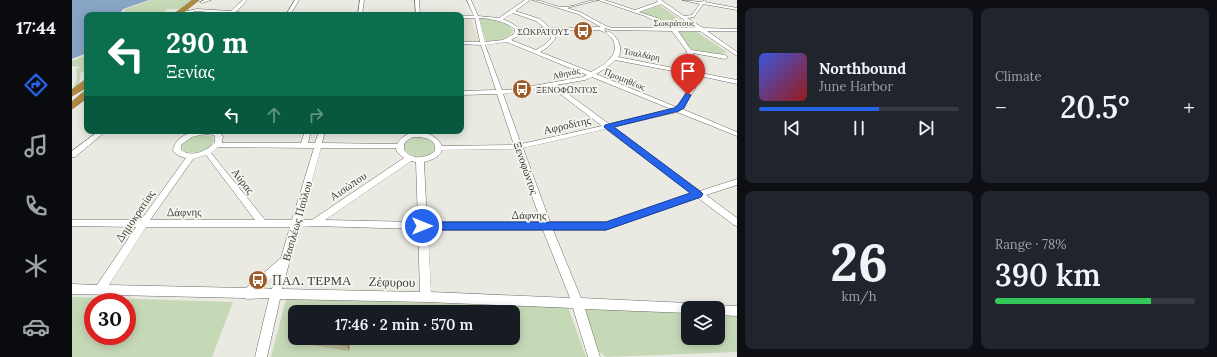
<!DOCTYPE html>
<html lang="en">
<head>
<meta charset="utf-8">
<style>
  :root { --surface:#171b24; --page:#20242c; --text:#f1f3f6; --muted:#9ea1a6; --line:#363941; --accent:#2563eb }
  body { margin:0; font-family:Lora,serif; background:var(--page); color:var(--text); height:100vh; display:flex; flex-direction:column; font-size:15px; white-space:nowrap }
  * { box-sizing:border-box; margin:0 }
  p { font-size:13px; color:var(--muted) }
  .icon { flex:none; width:22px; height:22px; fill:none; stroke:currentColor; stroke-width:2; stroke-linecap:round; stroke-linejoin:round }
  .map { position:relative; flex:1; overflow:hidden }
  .details { display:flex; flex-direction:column; gap:8px; padding:8px; background:#0d0f14; width:480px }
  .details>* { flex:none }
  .hud { position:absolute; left:12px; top:12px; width:380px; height:122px; border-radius:8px; box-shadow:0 2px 10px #0003; background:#0b6e4f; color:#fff; overflow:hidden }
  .controls { position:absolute; left:609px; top:301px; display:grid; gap:8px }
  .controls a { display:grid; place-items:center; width:44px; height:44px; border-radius:8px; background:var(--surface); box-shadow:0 2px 10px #0003; font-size:20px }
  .speed { position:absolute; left:12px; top:293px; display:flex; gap:8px; font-size:20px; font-weight:700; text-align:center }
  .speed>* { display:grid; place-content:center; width:52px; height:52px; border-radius:50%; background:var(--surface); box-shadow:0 2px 10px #0003; line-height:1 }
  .speed .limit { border:6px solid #d22; background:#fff; color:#111 }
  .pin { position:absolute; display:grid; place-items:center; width:34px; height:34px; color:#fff; margin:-41px -17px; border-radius:50% 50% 50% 0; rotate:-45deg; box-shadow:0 0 4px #0007 }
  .pin .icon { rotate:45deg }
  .me { position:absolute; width:44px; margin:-22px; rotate:90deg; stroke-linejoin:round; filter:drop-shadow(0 0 3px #0008) }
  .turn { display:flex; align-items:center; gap:14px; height:84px; padding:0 16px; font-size:18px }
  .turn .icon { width:52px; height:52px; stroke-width:2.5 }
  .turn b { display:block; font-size:28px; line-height:34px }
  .lanes { display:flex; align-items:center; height:38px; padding:0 16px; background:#0003; justify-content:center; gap:20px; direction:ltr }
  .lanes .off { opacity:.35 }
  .big { font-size:30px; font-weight:600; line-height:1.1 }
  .details .card { flex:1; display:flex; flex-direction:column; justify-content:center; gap:6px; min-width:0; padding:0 14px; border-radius:8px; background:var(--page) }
  .details .dial { align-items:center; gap:0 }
  .dial b { font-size:52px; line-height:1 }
  .song { display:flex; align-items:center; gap:12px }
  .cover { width:48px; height:48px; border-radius:6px; background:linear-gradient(135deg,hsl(230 70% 55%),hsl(0 70% 35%)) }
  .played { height:4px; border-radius:2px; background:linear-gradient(90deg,var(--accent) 60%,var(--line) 60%) }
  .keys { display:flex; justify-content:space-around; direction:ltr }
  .heat { display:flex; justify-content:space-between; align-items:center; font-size:22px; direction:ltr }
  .charge { height:6px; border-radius:3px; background:linear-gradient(90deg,#34c759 78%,var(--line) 0) }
  .details .tiles { flex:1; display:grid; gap:8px; grid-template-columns:repeat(2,1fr) }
  .trip { position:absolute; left:216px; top:305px; width:232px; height:40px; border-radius:8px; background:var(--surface); box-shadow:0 2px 10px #0003; font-weight:600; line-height:40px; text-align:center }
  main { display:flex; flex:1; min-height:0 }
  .dock { display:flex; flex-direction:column; width:72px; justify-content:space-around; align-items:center; background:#090b0e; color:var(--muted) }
  .dock .icon { width:28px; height:28px }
  .dock .on { color:var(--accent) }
  .dock b { font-size:18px; color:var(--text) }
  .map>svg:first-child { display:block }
</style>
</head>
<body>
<main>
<nav class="dock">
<b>17:44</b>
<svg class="icon on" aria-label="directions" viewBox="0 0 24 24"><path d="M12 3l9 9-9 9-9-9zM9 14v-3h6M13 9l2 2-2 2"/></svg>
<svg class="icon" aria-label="music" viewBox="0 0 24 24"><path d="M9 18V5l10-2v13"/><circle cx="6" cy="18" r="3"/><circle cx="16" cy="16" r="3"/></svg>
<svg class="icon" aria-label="phone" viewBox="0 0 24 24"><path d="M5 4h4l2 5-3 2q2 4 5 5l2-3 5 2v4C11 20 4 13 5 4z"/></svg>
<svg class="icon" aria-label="climate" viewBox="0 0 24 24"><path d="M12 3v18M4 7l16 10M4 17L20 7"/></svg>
<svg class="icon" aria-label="car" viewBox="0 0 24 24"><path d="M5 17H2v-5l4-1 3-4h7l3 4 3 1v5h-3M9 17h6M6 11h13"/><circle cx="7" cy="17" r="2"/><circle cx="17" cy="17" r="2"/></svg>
</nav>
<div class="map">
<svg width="665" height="357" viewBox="0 0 665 357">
  <rect width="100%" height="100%" fill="#eae9e2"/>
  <path fill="#e2dfd1" d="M389,18H399L407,42L389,41Z"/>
  <g fill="#c6d9b7" fill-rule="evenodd">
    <path d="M79,0H120L107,9H95L87,15H50L53,9Z"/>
    <path d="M586,4L621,29L604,28L565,12Z"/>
    <path d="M406,19C417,18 436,20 441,31C436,40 423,41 414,41Z"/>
    <path d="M605,32H625L655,52L647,55L619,49Z"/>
    <path d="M15,55V71L8,72L9,74L7,84L0,90L5,79L4,69L8,67L0,66V61Z"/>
    <path d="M128,135L140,136L142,140C139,151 121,156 111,150L110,146C113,139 121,137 128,135Z"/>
    <path d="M347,137C381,141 353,169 333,150C330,141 339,138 347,137Z"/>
    <path d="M0,297L161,302L140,357H0ZM21,302H55V336H21Z"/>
    <path d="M214,299L496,307L514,357H199ZM223,312H441V338H223Z"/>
    <path d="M511,308L616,313V338H646V315L665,316V352L534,357L525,350Z"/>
  </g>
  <path fill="#89a5c5" d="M0,0H77L51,9L47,15H15V53L0,59Z"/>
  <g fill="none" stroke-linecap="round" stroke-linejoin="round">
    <defs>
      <g id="minor">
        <path d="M133,0H139L130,3L128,2Z"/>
        <path d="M171,0H175L164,12L188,14L190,15H156L157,14L125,11L107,14L105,13L125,9L159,11Z"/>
        <path d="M223,0H227L218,15H214Z"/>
        <path d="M288,0H292L290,15H286Z"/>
        <path d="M343,0H347L348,15H344Z"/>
        <path d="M395,0H399L406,16L427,18L453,0H458L443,11L468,19L478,28L529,27L506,14L460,0C471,0 482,7 491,7C503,7 514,0 526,0L495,8L508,12L534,26L540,28H597L573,16L526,0H532L563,10L586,2L584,0H589L612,16L620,15L628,4L610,0L629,2L633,0L634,1L633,2L665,8V10L631,4L622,17L615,18L631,28L665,29V31H635L665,52V56L628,31H606L619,50L653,55L656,57L653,59L621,53L628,73L665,80V84L628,76L623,89L610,109L665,132V136L605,112L541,127L628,191L665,179V185L634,195L665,218V226L662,225L626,198L534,230H481L509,298L616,303L620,304L622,308H616V313L513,309L528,357H516L501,308L354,302L208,299L195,357H183L197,298L175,299L172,298L0,294V284L25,285L64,227L0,226V220H69L114,158L107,156L101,151C104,131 130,129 146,132L151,136L150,143H229L233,131H239L236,143H243L247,131H253L250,143L325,144C334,127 362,129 370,146L442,145L425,94L389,95V91L424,90L409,45L389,44V42H408L403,18H389V16H402ZM589,4L624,28H603L585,18L567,12ZM441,13L464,21L473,28H446L441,24L431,19ZM407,18C421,19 432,21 443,29L442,34L431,40L413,42ZM533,28L540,30L600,31L614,50L622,72L546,57C552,47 545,36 536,31L534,32C536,35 541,38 542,42C547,57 530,66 519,72L468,52L476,47L483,39V32L482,30H527L532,32L534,31L532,29ZM447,30H476L479,32V39L472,45L464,50L439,40L446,36ZM435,42L515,75L511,77L438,90H430L413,45ZM543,60L622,75C621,87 612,98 604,107L524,74L534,68ZM520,77L599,109L537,124L484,85L513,80ZM478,86L530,126L449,144L431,94ZM534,129L620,194L534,222H478L451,148ZM133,134L142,135L143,136V142C135,151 120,158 109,150V145L120,137ZM341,137C351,137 365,138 363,151C353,159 340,160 332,150C331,142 335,140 341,137ZM146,147L242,148L220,220H193L139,153ZM249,148H324L325,152L332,158L240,220H229ZM444,149L469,222H355L352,162C359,160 367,158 370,150ZM134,155L183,220H78L121,159ZM339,161L344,162L346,222L253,220ZM242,226L346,229L348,292L210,289L227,227ZM74,227H218L209,258L174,288L37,285ZM356,230H471L498,298L359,292ZM204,275L200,289L189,288Z"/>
        <path d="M27,131H34L3,157H0V151Z"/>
        <path d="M646,305L665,306V316L646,315V308H641Z"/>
      </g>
      <g id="highway">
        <path d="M121,0H127L108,15H101Z"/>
        <path d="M12,81H15V87L0,96V90Z"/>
        <path d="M12,92H15V98L0,109V102Z"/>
      </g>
    </defs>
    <use href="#minor" stroke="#6d6c66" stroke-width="1"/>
    <use href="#highway" stroke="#876e3d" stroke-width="1"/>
    <use href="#minor" fill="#fff" fill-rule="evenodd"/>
    <use href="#highway" fill="#b0893f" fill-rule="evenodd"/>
  </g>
  <path fill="#beb893" d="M239,338H279L277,351L240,345L238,340Z"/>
  <path fill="#9b9678" d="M277,338H279L277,351L275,346Z"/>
  <path fill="#ddd6ab" stroke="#9b9678" d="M239,338H277L275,346L238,340Z"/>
  <path fill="#2563eb" stroke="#184099" d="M614,93L619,95L612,108L607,111L542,127L629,192L631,194L629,197L534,230H350L346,229L345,226L346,223L350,222H534L618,193L532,127L533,125L602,108L606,105Z"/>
  <defs>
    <symbol id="bus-disc" viewBox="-11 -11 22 22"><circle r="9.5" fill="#9d5b27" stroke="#f7f6f0"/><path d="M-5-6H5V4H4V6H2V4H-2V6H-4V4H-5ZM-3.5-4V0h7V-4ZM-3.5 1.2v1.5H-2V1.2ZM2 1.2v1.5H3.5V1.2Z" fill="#fff"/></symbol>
  </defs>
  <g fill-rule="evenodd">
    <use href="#bus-disc" x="500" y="20" width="22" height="22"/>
    <use href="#bus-disc" x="439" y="78" width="22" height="22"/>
    <use href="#bus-disc" x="175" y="269" width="22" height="22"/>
  </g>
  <g text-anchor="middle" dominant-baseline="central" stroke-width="3.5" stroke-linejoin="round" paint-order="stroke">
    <g font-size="9" fill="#3c3c39" stroke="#f7f6f0">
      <text x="602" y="22">Σωκράτους</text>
      <text transform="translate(570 54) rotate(11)">Τσαλδάρη</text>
      <text transform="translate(494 73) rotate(-13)">Αθηνάς</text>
      <text transform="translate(553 79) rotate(22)">Προμηθέως</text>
    </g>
    <g font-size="9" fill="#3c3c39" stroke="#f7f6f0" text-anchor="end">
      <text x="497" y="31">ΣΩΚΡΑΤΟΥΣ</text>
      <text x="464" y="89" text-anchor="start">ΞΕΝΟΦΩΝΤΟΣ</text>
    </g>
    <g font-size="11" fill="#3c3c39" stroke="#f7f6f0">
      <text transform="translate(495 125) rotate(-13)">Αφροδίτης</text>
      <text transform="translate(454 168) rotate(71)">Ξενοφώντος</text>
      <text transform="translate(171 181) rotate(52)">Αύρας</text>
      <text transform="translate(276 186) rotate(-34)">Αισώπου</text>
      <text transform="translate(112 212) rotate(-1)">Δάφνης</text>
      <text x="457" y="215">Δάφνης</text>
      <text transform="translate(63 216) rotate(-56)">Δημοκρατίας</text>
      <text transform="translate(225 221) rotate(-74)">Βασιλέως Παύλου</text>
    </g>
    <g font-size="13" fill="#3c3c39" stroke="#f7f6f0" text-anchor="start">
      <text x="200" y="280">ΠΑΛ. ΤΕΡΜΑ</text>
    </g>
    <g font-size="13" fill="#3c3c39" stroke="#f7f6f0">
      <text transform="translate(320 282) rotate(1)">Ζέφυρου</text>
    </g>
  </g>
</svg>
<div class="controls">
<a><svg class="icon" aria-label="layers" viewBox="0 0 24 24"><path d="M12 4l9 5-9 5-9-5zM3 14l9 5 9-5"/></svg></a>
</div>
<div class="speed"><div class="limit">30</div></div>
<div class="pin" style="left:616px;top:95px;background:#d93025"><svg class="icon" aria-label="arrive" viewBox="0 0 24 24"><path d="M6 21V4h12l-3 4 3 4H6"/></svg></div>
<svg class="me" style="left:350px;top:226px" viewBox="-20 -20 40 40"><circle r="17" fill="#2563eb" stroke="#fff" stroke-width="3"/><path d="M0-11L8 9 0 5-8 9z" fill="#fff"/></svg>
<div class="trip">17:46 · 2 min · 570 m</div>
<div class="hud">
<div class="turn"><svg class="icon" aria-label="left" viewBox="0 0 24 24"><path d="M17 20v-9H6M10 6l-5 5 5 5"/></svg><div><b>290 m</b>Ξενίας</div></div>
<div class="lanes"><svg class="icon" aria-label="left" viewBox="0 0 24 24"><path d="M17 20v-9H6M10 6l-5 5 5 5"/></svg><svg class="icon off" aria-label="ahead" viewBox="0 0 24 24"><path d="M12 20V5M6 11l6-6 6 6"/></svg><svg class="icon off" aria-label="right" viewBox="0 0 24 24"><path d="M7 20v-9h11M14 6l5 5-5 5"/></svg></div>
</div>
</div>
<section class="details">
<div class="tiles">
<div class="card">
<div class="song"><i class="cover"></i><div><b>Northbound</b><p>June Harbor</p></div></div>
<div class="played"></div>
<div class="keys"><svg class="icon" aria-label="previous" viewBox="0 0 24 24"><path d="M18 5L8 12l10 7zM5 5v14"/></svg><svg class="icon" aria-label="pause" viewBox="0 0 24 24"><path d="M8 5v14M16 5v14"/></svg><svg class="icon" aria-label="next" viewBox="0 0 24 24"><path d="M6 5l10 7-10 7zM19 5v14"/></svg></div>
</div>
<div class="card"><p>Climate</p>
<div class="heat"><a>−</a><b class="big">20.5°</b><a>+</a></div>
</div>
<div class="card dial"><b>26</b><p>km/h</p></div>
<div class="card"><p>Range · 78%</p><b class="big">390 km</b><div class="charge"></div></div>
</div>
</section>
</main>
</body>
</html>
